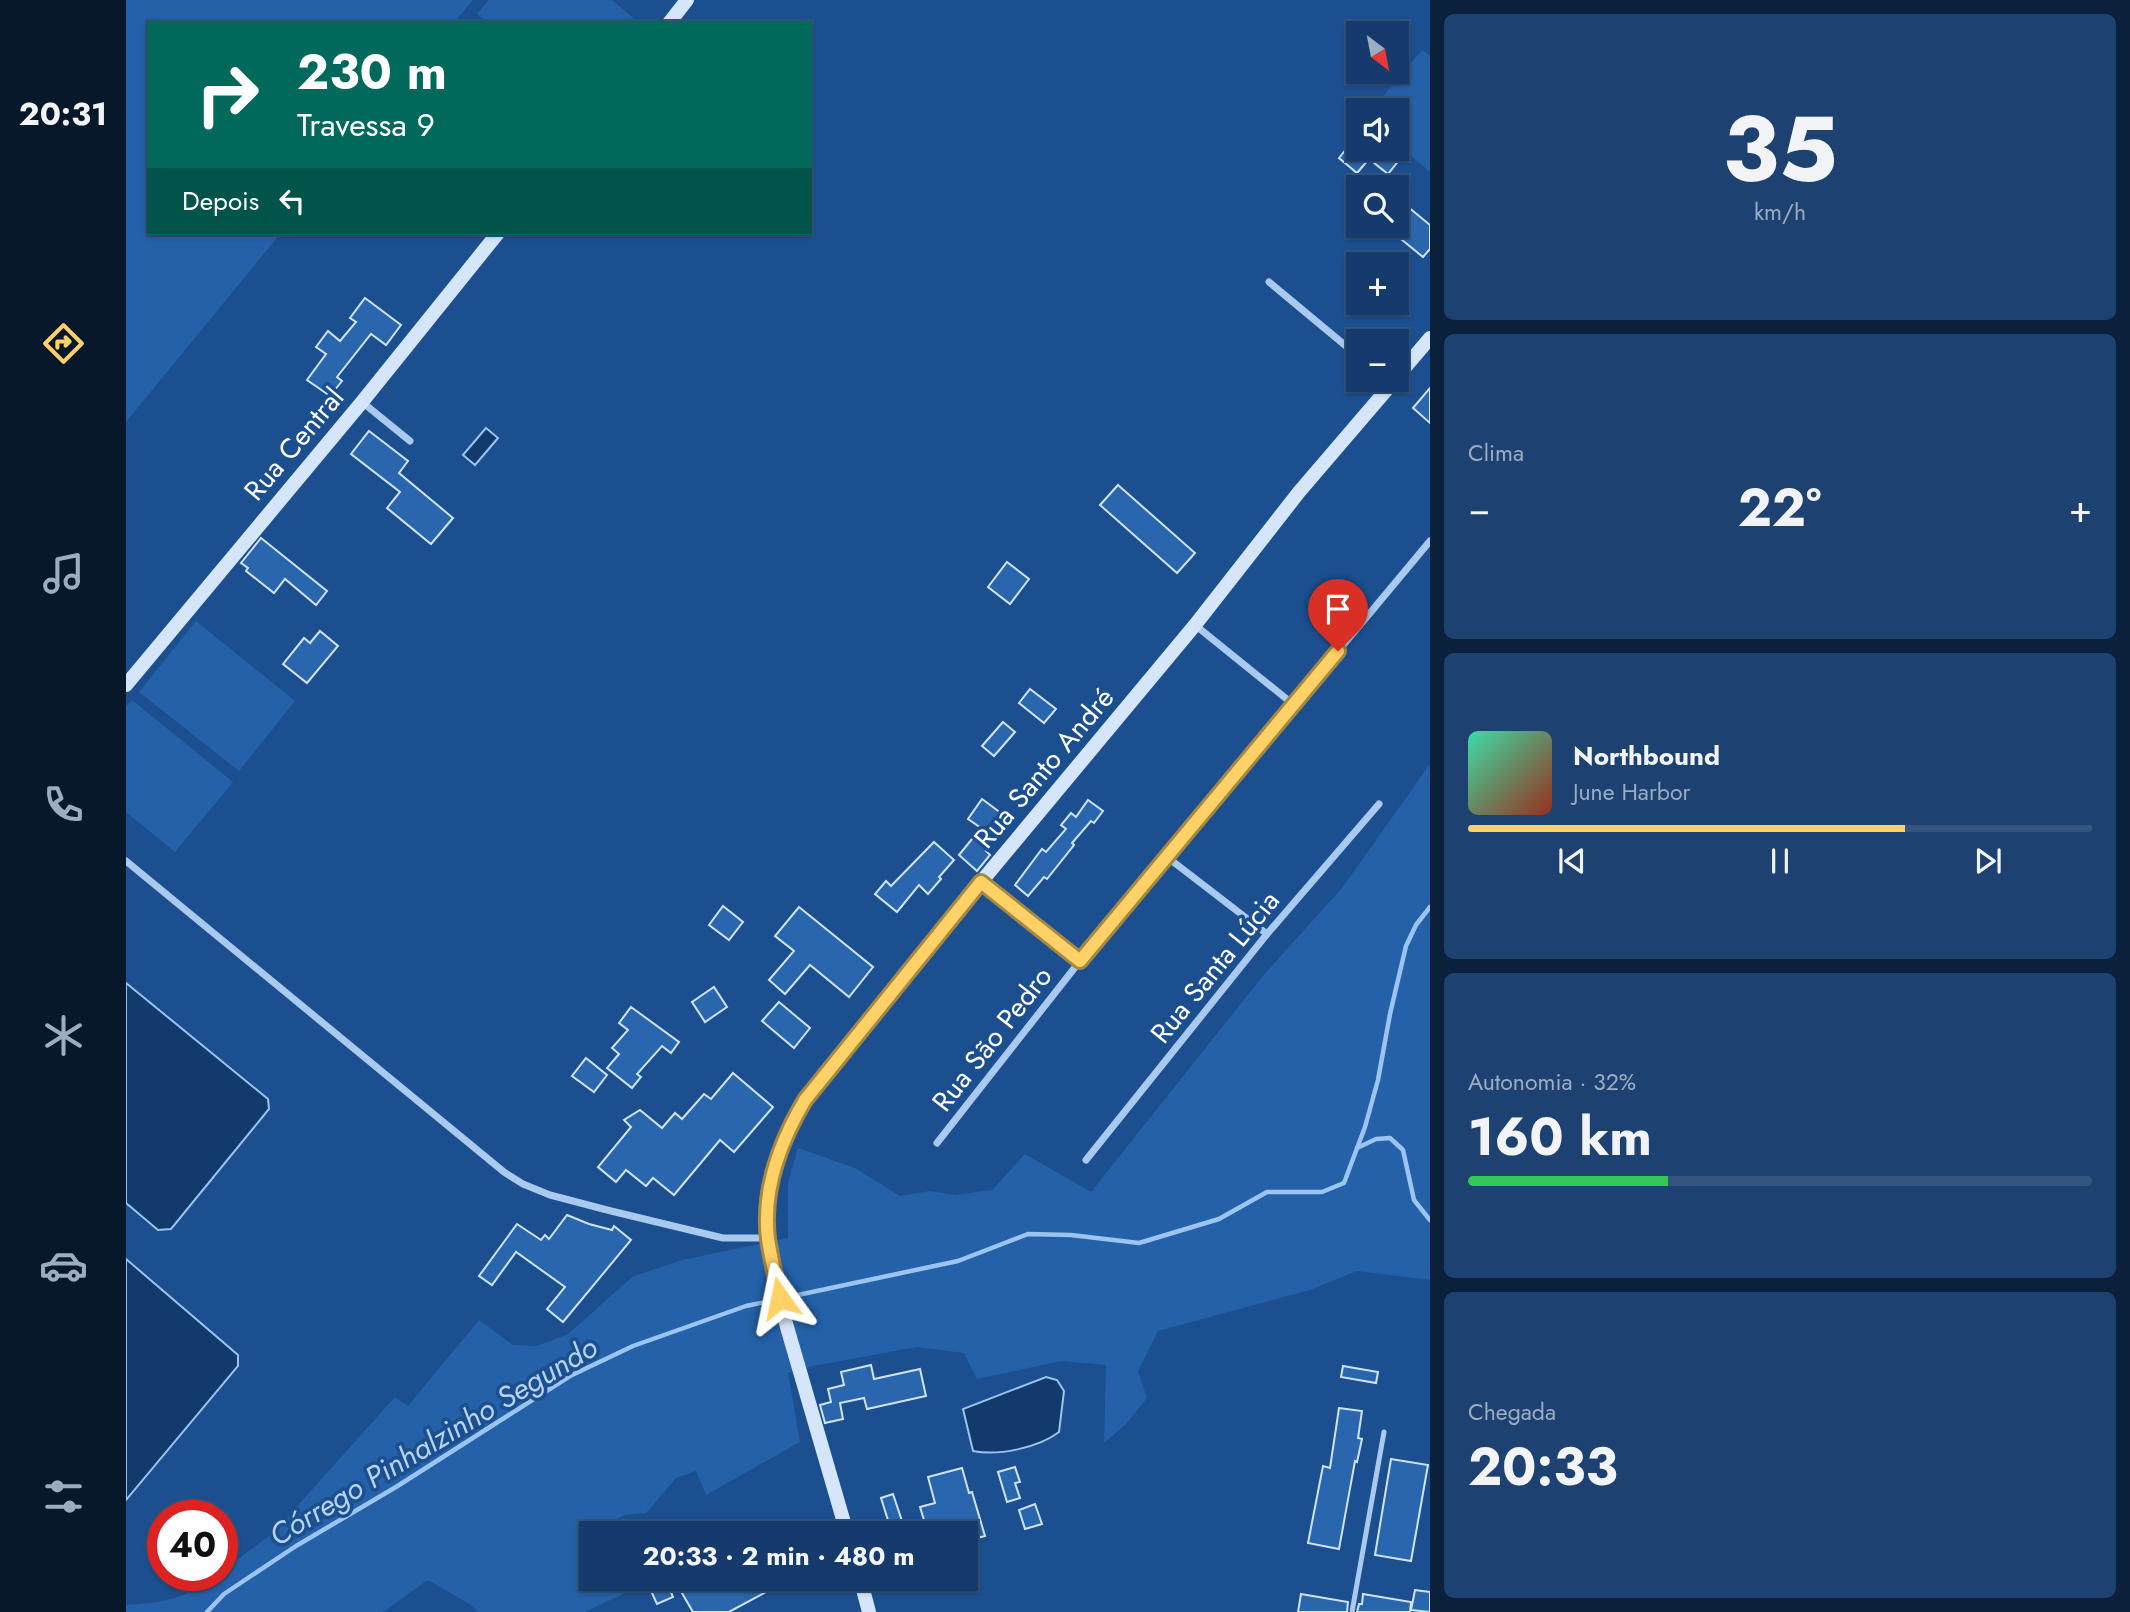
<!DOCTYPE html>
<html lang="pt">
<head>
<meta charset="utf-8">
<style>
  :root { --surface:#143b6b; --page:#1d4271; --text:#f1f3f6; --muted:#9dadc1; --line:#33557e; --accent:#ffd166 }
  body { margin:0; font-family:Jost,sans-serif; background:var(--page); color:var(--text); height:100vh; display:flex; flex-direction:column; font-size:26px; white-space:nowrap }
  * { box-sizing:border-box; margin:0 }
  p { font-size:23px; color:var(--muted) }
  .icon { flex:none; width:38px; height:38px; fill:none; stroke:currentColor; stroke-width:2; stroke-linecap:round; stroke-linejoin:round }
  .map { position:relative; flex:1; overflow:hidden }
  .details { display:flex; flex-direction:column; gap:14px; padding:14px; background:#0b203b; width:700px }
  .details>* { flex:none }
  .banner { position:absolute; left:21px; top:21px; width:665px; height:214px; border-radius:0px; box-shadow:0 2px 5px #0004,0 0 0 2px var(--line); background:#00695c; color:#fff; overflow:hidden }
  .needle { width:46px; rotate:148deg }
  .controls { position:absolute; left:1220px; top:21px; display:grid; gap:14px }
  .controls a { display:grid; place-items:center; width:63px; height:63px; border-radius:0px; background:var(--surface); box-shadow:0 2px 5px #0004,0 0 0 2px var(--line); font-size:35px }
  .speed { position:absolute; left:21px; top:1500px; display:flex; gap:14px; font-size:35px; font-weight:700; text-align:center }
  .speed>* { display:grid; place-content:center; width:91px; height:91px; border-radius:50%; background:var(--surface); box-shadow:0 2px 5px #0004,0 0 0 2px var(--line); line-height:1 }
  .speed .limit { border:10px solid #d22; background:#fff; color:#111 }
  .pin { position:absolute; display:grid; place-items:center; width:60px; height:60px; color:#fff; margin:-72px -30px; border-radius:50% 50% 50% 0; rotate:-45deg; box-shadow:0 0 7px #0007 }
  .pin .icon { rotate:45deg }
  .me { position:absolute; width:77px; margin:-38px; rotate:348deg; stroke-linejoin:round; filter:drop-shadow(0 0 5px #0008) }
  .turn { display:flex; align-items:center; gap:24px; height:147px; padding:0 35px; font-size:32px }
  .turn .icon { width:91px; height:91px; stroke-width:2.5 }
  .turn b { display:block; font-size:49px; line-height:60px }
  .then { display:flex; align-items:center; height:66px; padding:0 35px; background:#0003; gap:14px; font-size:26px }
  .big { font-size:52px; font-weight:700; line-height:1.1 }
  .details .card { flex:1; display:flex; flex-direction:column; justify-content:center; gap:10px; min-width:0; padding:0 24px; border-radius:10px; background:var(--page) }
  .details .dial { align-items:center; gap:0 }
  .dial b { font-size:91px; line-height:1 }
  .song { display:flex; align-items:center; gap:21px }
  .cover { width:84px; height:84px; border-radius:10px; background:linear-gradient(135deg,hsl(160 70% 55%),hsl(10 70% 35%)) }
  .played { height:7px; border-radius:4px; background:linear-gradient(90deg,var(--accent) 70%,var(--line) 70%) }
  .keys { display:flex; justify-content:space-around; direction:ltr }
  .heat { display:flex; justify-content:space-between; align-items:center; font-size:38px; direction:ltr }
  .charge { height:10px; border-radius:5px; background:linear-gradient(90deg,#34c759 32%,var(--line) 0) }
  .trip { position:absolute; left:453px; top:1521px; width:399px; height:70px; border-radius:0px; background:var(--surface); box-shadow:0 2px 5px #0004,0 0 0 2px var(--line); font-weight:700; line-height:70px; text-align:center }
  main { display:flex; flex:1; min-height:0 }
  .tabs { display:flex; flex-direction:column; width:126px; justify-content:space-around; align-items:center; background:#08182b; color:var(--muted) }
  .tabs .icon { width:49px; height:49px }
  .tabs .selected { color:var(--accent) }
  .tabs b { font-size:32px; color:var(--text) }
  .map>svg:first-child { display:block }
</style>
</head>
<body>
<main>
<nav class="tabs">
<b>20:31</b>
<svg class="icon selected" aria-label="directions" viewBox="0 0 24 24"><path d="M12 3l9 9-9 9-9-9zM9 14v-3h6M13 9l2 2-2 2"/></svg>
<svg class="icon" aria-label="music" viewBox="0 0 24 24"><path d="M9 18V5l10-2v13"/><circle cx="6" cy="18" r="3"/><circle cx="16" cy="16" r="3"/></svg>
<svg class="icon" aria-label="phone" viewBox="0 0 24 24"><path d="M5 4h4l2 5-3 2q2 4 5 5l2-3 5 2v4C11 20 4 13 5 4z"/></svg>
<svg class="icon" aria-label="climate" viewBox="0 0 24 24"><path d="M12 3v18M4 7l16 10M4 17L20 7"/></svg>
<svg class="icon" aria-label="car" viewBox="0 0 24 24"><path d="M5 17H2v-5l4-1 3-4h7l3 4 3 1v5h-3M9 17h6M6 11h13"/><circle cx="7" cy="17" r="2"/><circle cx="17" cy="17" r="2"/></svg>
<svg class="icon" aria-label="filters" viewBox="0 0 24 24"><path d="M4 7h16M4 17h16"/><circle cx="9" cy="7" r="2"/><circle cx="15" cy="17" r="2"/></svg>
</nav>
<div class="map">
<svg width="1304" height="1612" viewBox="0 0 1304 1612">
  <rect width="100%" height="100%" fill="#1b4f8f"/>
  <g fill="#2461a8">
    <path d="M0,0H347L328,23H23V233H155L0,422Z"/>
    <path d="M363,0H486L513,23H362L351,14Z"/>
    <path d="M1296,50L1304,56V172L1271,144L1270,110H1246Z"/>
    <path d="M70,621L169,701L113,771L13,692Z"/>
    <path d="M6,700L107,782L49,852L0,812V707Z"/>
    <path d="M1304,764V1280L1231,1271L1184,1290L1032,1331L1012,1371L1021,1398L1000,1424L978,1443L980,1365L935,1361L851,1379L838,1353L791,1347L687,1366L662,1373L674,1442L580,1495L570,1471L550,1478L520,1513L498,1515L469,1533H466V1578L513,1579L516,1585L459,1612H352L345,1605L302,1580L257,1612H0V1605C24,1604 45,1601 67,1591C77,1587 85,1575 96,1575V1571L147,1533L269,1397L282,1406L353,1320L387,1345L411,1346L442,1334L506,1277L556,1260L662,1238V1182L672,1148L729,1168L774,1196L804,1191L829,1195L866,1190L899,1154L965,1192L1136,977L1216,888Z"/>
  </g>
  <g fill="#123a6d" stroke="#9cc4f0" stroke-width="2">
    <path d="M360,428L372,438L349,465L337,455Z"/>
    <path d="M0,983L142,1099L143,1109L45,1229L32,1230L0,1203Z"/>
    <path d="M0,1259L112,1355V1366L0,1500Z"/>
    <path d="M920,1377L931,1380L938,1391L933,1432C912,1448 872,1456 847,1451L837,1409Z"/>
  </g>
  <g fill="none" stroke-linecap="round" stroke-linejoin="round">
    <g stroke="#9cc4f0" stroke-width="4.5">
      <path d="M1231,1148L1250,1139L1264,1138L1277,1150L1288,1200L1304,1220"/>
      <path d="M81,1612L98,1594L170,1546L270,1487L444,1376L507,1346L620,1306L832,1261L902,1234L945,1235L1013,1243L1093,1219L1141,1192H1196L1218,1183L1239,1127L1252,1080L1264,1014L1280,946L1290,925L1304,907"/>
    </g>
  </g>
  <g fill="#2a66ad" stroke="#cfe3fa" stroke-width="2">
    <path d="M1232,134V149H1272L1278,154L1262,174L1243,159L1231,173L1213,158Z"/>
    <path d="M1270,197L1304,225V249L1297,257L1259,226H1270Z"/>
    <path d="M239,298L275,325L260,345L245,334L211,377L216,381L204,396L181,380L200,354L190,347L202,331L214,341L230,322L224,318Z"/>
    <path d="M1304,388V423L1287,408Z"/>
    <path d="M243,431L282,461L273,473L327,518L305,544L261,508L274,492L225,454Z"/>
    <path d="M992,485L1069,553L1051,573L974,505Z"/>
    <path d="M135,538L201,591L190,605L159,579L148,593L120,571L122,568L115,563Z"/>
    <path d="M881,562L903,579L884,604L862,587Z"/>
    <path d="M194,631L212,646L181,683L157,664L178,638L184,643Z"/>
    <path d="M904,689L930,709L918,723L893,703Z"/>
    <path d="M877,722L889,732L868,756L856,746Z"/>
    <path d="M856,799L883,819L860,851L864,855L851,871L833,855L855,828L842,819Z"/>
    <path d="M962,800L977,811L968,823L965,821L946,843L948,845L921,879L918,877L902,896L889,885L916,849L920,852L940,829L935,825L945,813L950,817Z"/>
    <path d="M808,842L828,860L813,877L815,879L802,894L793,885L771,912L749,894L760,881L765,886Z"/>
    <path d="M597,906L617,922L603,940L583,925Z"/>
    <path d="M673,907L747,967L723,997L684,965L659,994L643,980L668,951L649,936Z"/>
    <path d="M588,987L601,1007L579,1022L566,1002Z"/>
    <path d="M653,1002L684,1028L668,1048L636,1021Z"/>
    <path d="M505,1007L553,1042L545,1053L536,1046L511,1074L515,1077L506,1088L481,1068L493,1054L486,1048L502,1030L493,1023Z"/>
    <path d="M460,1058L481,1075L468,1092L446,1076Z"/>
    <path d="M607,1073L647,1107L608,1152L594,1140L548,1195L527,1178L520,1186L500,1170L490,1182L472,1167L505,1127L498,1120L514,1110L536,1128L549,1113L556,1119L578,1094L585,1099Z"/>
    <path d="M441,1215L463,1224L486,1230L488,1226L505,1240L437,1322L421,1309L439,1287L390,1252L366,1285L353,1276L391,1224L415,1240L419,1235L423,1239Z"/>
    <path d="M745,1365L748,1379L794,1369L800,1396L741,1409L738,1398L714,1403L717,1419L699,1423L694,1405L705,1402L702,1389L718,1385L715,1372Z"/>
    <path d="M1217,1366L1252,1372L1250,1383L1215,1377Z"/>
    <path d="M1213,1408L1236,1411L1232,1438L1236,1439L1231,1462L1229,1461L1213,1549L1182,1543L1197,1466L1204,1468Z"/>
    <path d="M1265,1459L1302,1465L1285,1561L1249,1555Z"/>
    <path d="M889,1467L894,1482L889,1483L894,1498L881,1502L872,1472Z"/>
    <path d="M836,1468L843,1493L846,1492L859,1536L840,1541V1533H802L794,1507L809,1503L802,1477Z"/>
    <path d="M767,1494L780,1533H766L755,1498Z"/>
    <path d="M909,1504L916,1524L899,1529L893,1510Z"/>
    <path d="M519,1578H539L547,1597L531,1604Z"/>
    <path d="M569,1578H666L603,1612H567L553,1588Z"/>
    <path d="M1289,1590L1304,1592V1612L1285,1610Z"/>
    <path d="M1175,1594L1222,1602L1221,1612H1172Z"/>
    <path d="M1237,1594L1285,1602L1284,1612H1231L1233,1604H1236Z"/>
  </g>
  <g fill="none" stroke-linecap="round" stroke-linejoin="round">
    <path stroke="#a9c9ee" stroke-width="5" d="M1226,1612L1258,1432"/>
    <g stroke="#a9c9ee" stroke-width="7">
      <path d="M1143,282L1232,356"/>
      <path d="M236,402L284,441"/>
      <path d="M1069,625L1168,705"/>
      <path d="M1041,857L1141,934"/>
      <path d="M0,861L378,1172L397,1184L424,1195L485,1211L597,1238H641"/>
      <path d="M855,882L954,961"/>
      <path d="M811,1143L954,961L1304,541"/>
      <path d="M960,1160L1141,934L1253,804"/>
    </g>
    <g stroke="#d6e6fa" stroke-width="14">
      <path d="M543,23L561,0"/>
      <path d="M1270,378L1304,338"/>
      <path d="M0,685L236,402L372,233"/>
      <path d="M721,1533C704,1475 687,1416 670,1358C657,1313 639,1258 641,1211C644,1171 659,1134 679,1100L855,882L1069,625L1173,492L1269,380"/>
      <path d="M734,1578L743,1612"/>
    </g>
  </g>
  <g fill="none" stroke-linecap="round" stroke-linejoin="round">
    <defs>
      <path id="route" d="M654,1298C650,1279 645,1259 642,1239C636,1190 654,1142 679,1100L855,882L954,961L1212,651"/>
    </defs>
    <use href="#route" stroke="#a68842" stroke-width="18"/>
    <use href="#route" stroke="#ffd166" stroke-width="12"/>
  </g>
  <g text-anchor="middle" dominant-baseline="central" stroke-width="7" stroke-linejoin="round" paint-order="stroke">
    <g font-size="28" fill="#fff" stroke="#1b4f8f">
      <text transform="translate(168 444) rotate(-50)">Rua Central</text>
      <text transform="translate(918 768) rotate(-50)">Rua Santo André</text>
      <text transform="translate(1089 967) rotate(-51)">Rua Santa Lúcia</text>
      <text transform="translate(866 1039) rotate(-52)">Rua São Pedro</text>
    </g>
    <g font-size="30" font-style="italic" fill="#b5d3f5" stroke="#1b4f8f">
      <text transform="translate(307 1441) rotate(-31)">Córrego Pinhalzinho Segundo</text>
    </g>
  </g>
</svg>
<div class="controls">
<a><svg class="needle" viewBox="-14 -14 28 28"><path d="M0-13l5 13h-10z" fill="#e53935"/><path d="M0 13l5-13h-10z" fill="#9dadc1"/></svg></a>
<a><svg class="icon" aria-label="sound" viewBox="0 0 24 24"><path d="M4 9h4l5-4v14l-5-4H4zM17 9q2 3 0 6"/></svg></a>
<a><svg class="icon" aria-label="search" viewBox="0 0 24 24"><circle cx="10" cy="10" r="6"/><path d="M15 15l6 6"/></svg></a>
<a>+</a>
<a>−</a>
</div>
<div class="speed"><div class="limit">40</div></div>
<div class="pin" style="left:1212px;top:651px;background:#d93025"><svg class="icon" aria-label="arrive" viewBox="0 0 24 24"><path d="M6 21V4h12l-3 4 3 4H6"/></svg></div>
<svg class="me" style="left:654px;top:1298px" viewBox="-20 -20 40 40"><path d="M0-17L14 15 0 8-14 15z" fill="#ffd166" stroke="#fff" stroke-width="4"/></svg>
<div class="trip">20:33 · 2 min · 480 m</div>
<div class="banner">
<div class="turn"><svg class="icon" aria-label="right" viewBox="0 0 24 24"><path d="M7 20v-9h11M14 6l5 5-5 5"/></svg><div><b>230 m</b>Travessa 9</div></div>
<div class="then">Depois<svg class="icon" aria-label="left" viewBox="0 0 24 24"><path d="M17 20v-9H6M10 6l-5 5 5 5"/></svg></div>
</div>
</div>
<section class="details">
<div class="card dial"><b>35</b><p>km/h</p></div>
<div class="card"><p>Clima</p>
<div class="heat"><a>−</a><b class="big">22°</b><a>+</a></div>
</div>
<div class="card">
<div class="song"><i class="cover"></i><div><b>Northbound</b><p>June Harbor</p></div></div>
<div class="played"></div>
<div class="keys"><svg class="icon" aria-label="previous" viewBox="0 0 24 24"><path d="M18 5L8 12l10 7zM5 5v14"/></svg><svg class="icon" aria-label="pause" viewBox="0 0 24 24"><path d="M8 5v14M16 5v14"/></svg><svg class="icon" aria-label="next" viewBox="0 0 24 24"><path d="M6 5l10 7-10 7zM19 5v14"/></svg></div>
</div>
<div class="card"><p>Autonomia · 32%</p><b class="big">160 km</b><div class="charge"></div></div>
<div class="card"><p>Chegada</p><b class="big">20:33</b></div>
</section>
</main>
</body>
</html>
